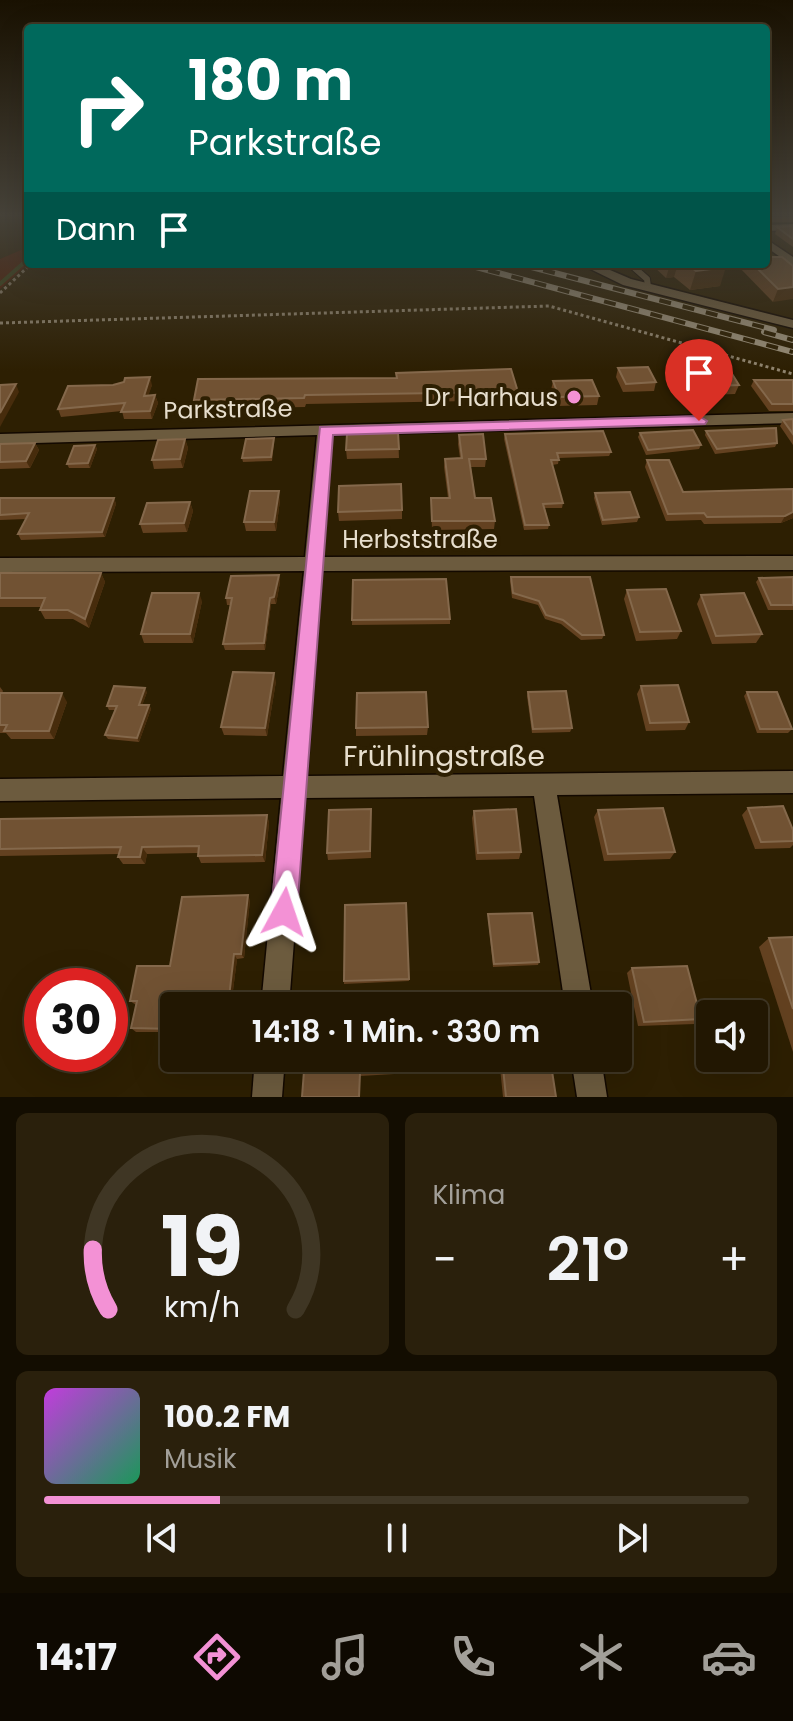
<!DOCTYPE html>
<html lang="de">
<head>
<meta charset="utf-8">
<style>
  :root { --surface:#221702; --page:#2a200c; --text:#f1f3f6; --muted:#a29f99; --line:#3f3624; --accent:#f391d5 }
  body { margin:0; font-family:Poppins,sans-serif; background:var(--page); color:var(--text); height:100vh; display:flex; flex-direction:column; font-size:30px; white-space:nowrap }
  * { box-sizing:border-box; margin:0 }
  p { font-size:26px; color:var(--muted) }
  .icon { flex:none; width:44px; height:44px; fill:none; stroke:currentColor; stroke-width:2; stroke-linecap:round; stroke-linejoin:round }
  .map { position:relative; height:1097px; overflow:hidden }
  .side { display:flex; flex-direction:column; gap:16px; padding:16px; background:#130d01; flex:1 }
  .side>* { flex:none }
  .guide { position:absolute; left:24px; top:24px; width:746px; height:244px; border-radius:8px; box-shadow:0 8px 32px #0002,0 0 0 2px var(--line); background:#00695c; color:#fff; overflow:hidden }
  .controls { position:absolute; left:696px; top:1000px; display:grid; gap:16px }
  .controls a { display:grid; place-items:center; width:72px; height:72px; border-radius:8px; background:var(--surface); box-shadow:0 8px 32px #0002,0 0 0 2px var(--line); font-size:40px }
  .speed { position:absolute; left:24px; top:968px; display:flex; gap:16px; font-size:40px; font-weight:700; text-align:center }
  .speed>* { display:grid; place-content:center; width:104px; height:104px; border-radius:50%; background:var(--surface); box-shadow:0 8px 32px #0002,0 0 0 2px var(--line); line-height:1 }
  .speed .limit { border:12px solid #d22; background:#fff; color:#111 }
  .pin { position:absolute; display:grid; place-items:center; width:68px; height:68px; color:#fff; margin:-82px -34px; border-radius:50% 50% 50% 0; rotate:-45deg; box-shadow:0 0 8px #0007 }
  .pin .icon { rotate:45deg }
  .me { position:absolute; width:88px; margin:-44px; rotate:5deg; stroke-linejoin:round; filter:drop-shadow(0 0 6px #0008) }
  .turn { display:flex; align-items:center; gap:28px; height:168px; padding:0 32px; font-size:36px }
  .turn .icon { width:104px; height:104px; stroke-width:2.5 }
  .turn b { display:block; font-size:56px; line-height:68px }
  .then { display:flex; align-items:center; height:76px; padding:0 32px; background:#0003; gap:16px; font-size:30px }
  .big { font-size:60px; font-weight:600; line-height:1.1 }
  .side .tile { flex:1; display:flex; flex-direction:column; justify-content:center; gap:12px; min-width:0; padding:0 28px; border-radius:12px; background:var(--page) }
  .side .dial { align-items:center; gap:0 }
  .dial svg { height:208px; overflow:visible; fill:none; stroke:var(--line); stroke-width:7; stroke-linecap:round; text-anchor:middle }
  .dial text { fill:var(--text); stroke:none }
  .song { display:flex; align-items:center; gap:24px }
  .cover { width:96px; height:96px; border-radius:12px; background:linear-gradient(135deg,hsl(290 70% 55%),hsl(150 70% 35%)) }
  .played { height:8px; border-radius:4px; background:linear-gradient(90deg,var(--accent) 25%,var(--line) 25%) }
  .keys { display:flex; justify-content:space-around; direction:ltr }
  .heat { display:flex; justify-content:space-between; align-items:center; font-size:44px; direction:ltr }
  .side .tiles { flex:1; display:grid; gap:16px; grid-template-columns:1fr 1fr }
  .tile:last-child { grid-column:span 2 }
  .trip { position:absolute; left:160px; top:992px; width:472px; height:80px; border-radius:8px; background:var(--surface); box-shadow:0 8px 32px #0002,0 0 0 2px var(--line); font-weight:600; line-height:80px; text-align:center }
  .menu { display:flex; height:128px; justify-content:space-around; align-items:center; background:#0e0901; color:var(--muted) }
  .menu .icon { width:56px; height:56px }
  .menu .selected { color:var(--accent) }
  .menu b { font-size:36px; color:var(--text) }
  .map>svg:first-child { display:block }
</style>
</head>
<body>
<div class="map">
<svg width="793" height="1097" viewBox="0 0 793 1097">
  <rect width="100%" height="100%" fill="#2d1f02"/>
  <path fill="#511a03" d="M28,247V264L0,289V259Z"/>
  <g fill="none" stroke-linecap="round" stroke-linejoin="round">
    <path stroke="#384417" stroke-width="4" d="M0,284L28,259"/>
    <defs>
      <path id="service" d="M630,264L647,279L648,287"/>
      <g id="minor">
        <path d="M793,224V230L766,231V225Z"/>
        <path d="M766,239L793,257V266L766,247Z"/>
        <path d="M580,264H596L631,279L793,320V328L623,285Z"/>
        <path d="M793,413V423L332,435L323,557L793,556V570L322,571L307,776L793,771V793L557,795L593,1006H565L534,796L305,798L289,1006H261L281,798L0,801V779L283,776L304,571L0,572V558L305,557L317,435L0,444V434Z"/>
        <path d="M255,1058H285L282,1097H252Z"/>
        <path d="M571,1058H601L607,1097H577Z"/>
      </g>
    </defs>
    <use href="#service" stroke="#130900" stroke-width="8"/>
    <use href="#minor" stroke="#130900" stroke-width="3"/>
    <g stroke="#90846e" stroke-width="3" stroke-dasharray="3 3" stroke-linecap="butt">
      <path d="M0,293L31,264"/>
      <path d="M0,323L549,306L793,374"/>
    </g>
    <use href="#service" stroke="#6c5b3e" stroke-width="6"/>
    <use href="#minor" fill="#6c5b3e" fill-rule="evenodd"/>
    <defs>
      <g id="rail">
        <path d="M465,264L793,352"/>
        <path d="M520,264L774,330"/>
        <path d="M764,332L793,340"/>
      </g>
    </defs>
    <use href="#rail" stroke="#988d77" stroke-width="6"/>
    <use href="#rail" stroke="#2d1f02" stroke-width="4" stroke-dasharray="12" stroke-linecap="butt"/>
  </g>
  <g fill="#634120">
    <rect x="766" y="217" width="27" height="5"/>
    <path d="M793,226V247L775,234L777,227Z"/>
    <path d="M772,257L793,266L773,302L736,264H766Z"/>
    <path d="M651,264H722L720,286L690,290L674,277L666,278Z"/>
    <path d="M618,368L656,382L654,391L623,392L616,377Z"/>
    <path d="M674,371L739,385L735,394L680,396L671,380Z"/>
    <path d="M198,379L518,392L517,400L306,404L305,407L196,409L194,400Z"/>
    <path d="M754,380H793V411H769L751,386Z"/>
    <path d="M553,381L599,396L597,405L557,406L551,390Z"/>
    <path d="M152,385L148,395H155L158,403L152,419H124L122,411L61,417L58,409Z"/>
    <path d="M793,419V445L780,426L783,420Z"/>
    <path d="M706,431L777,443L775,447L715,454L705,435Z"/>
    <path d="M398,433L399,458L347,459L346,450Z"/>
    <path d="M640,433L701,445L699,449L646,455L638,437Z"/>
    <path d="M505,434L611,452L609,456L559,458L558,464L552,465L563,503L562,508H545L549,525L548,529L524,530L504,439Z"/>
    <path d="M459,435L486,459L485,467H471L475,498L495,521L494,529L432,530L431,498H448L444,467L445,459L460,458L458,444Z"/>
    <path d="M274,438V443L272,461L243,462L242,458Z"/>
    <path d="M185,439L188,448L183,468L154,469L152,460Z"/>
    <path d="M35,443L39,450L30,468L0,469V444Z"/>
    <path d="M95,445L97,449L90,468H69L67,464Z"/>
    <path d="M647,460L683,492L793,518L781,523L704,524L701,520L666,521L645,467Z"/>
    <path d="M595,493L639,517L637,522L602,525L594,498Z"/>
    <path d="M0,498H114L116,504L105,537L21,540L18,534L26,519L0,520Z"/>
    <path d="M280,500L276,531H246L244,522Z"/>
    <path d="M190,502L193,511L187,532L143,533L140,524Z"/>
    <path d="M402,510V519L339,521L338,512Z"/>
    <path d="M0,573H101L105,582L89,628L73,619H45L40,610L42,607H0Z"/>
    <path d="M279,575L280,582L276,604H271L265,650H225L223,644L230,605H227L226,598Z"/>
    <path d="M511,577L604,635L602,639L581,640L561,624L545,619L538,605L512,598L510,581Z"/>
    <path d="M793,577V610H768L756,582L759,578Z"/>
    <path d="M353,580L450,619V624L352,625Z"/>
    <path d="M627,590L681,631L677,639L636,641L624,599Z"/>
    <path d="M701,595L762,634L756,643L712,644L697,604Z"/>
    <path d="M202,601L193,643H144L141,634Z"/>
    <path d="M276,681L267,736L224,735L221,727Z"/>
    <path d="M641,686L689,722L685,730L646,731L637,694Z"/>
    <path d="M0,687L3,691L2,693L67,702L54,739H11L6,733H0Z"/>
    <path d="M147,692L142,705H149L151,709L139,742L108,739L105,735L115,710H109L107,706Z"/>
    <path d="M528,692L572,728L570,732L532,733L527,696Z"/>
    <path d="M747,692L792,729L788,733H757L744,696Z"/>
    <path d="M428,727L427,735L356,736V728Z"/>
    <path d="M748,808L793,830V845L790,848L755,849L742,815Z"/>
    <path d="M371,809V858L328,860L327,853Z"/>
    <path d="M598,810L675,852L670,859L604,861L594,817Z"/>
    <path d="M474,811L521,852L519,859L476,860L472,818Z"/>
    <path d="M267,815L269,823L265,862L201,863L198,856V853L147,854L145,864H123L118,857L119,854L0,856V819Z"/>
    <path d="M250,900L244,958L237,959L231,1006H174V1032H136L131,1028L136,1005L130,1001Z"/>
    <path d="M406,903L409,981L344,984V981Z"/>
    <path d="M488,914L539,962L538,965L493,967L488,917Z"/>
    <path d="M793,937V1052L759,947L769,938Z"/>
    <path d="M632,968L701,1019L695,1024L638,1026L627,973Z"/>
    <path d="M225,1058L224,1064L200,1065L196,1062Z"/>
    <path d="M305,1058L430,1069L429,1072L360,1076V1097H302Z"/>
    <path d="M499,1058H550L556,1097H503Z"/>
  </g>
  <g fill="#472c0c">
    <path d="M670,264H678L674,277L666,278Z"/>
    <path d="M726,267L720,286L690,290L696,271Z"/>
    <path d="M793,287V299L773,302L778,289Z"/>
    <path d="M150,377L152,385L146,403L144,396Z"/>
    <path d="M16,384L19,392L0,427V413Z"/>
    <path d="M155,395L158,403L152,419L150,411Z"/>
    <path d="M185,439L188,448L183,468L180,459Z"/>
    <path d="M35,443L39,450L30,468L26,461Z"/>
    <path d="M95,445L97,449L90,468L88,463Z"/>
    <path d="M279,491L280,500L276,531L274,522Z"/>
    <path d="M114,498L116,504L105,537L102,532Z"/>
    <path d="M190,502L193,511L187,532L184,523Z"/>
    <path d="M793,512V518L781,523L785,516Z"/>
    <path d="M101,573L105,582L89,628L85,619Z"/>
    <path d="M279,575L280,582L276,604L274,597Z"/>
    <path d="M199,593L202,601L193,643L190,634Z"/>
    <path d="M270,598L271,604L265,650L264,643Z"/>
    <path d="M274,673L276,681L267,736L265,728Z"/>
    <path d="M145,688L147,692L141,709L139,705Z"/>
    <path d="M62,693L67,702L54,739L49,731Z"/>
    <path d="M149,705L151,709L139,742L137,738Z"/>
    <path d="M267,815L269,823L265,862L262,855Z"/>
    <path d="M142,847L147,854L145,864L140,857Z"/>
    <path d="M248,895L250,900L244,958L241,954Z"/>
    <path d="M234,954L237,959L231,1006H228Z"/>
  </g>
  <g fill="#715233" stroke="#84684b" stroke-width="2">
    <path d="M793,226V239L777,227Z"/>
    <path d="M766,251L772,257H782L793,266V287L778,289L753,264H766Z"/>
    <path d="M687,264H722L726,267L696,271Z"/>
    <path d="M648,367L656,382L626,384L618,368Z"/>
    <path d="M511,369L518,392L305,395L304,398L194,400L198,379L397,378L396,373Z"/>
    <path d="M729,369L739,385L683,387L674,371Z"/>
    <path d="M150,377L144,396L155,395L150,411L121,412L125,403L58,409L68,386L113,385L124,382L125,378Z"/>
    <path d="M592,380L599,396L559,397L553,381Z"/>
    <path d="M754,380H793V404H772Z"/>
    <path d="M16,384L0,413V385Z"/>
    <path d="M793,419V434L783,420Z"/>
    <path d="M776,428L777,443L717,449L706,431Z"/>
    <path d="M693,430L701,445L648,450L640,433Z"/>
    <path d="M603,431L611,452L557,453L559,460H551L563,503L543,504L549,525H525L505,434Z"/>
    <path d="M398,433L399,449L346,450L347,434Z"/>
    <path d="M483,434L486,459H469L475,498H491L495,521H432L431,498H450L445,459L462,458L459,435Z"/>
    <path d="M274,438L271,457L242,458L246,439Z"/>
    <path d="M185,439L180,459L152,460L158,440Z"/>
    <path d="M35,443L26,461L0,462V444Z"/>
    <path d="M95,445L88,463L67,464L74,446Z"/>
    <path d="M647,460H669L683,492L793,489V512L785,516L707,517L704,513L668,514Z"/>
    <path d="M401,484L402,510L338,512L339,486Z"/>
    <path d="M250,491H279L274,522H244Z"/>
    <path d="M630,492L639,517L603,520L595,493Z"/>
    <path d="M0,498H114L102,532L18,534L29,513L0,515Z"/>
    <path d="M190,502L184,523L140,524L147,503Z"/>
    <path d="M0,573H101L85,619L68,610H40L45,598H0Z"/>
    <path d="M279,575L274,597L270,598L264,643L223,644L232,598H226L231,576Z"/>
    <path d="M511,577H590L604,635H582L563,620L546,615L539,601L513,593Z"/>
    <path d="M793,577V605H771L759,578Z"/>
    <path d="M446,579L450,619L352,620L353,580Z"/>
    <path d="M666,589L681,631L640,632L627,590Z"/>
    <path d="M152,593H199L190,634H141Z"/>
    <path d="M744,593L762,634L716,636L701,595Z"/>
    <path d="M233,672L274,673L265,728L221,727Z"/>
    <path d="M678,685L689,722L650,723L641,686Z"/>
    <path d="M114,686L145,688L139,705H149L137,738L105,735L117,706H107Z"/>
    <path d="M566,691L572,728L533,729L528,692Z"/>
    <path d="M426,692L428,727L356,728L357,693Z"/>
    <path d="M747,692H777L792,729H760Z"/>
    <path d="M0,693H62L49,731H4L7,725H0Z"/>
    <path d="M783,806L793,830V841L761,842L748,808Z"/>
    <path d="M663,808L675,852L608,854L598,810Z"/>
    <path d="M371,809L370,851L327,853L329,810Z"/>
    <path d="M516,809L521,852L478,853L474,811Z"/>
    <path d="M267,815L262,855L198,856L199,846L142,847L140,857H118L121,847L0,849V819Z"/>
    <path d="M248,895L241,954H234L228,1006H174V1029L131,1028L137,1001H130L137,966H170L182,897Z"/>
    <path d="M406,903L409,979L344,981L345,905Z"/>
    <path d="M532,913L539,962L494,964L488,914Z"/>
    <path d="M793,937V1009L769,938Z"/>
    <path d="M687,966L701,1019L644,1022L632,968Z"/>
    <path d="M197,1058H221V1061L196,1062Z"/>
    <path d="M305,1058H429L430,1069L360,1073L359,1097H302Z"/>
    <path d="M502,1058H550L556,1097H506Z"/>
  </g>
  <linearGradient id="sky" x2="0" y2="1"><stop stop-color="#191101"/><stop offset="0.58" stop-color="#464239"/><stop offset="1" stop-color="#464239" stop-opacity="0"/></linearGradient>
  <rect width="793" height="371" fill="url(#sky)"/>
  <path fill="#f391d5" stroke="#9e5e8a" stroke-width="2" d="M699,416L707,421L705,424L333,435L297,912L293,921L284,925L274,921L271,912L320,427Z"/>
  <circle fill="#f391d5" stroke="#2d1f02" stroke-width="3" cx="574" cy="397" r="8"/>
  <g text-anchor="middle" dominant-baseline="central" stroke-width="8" stroke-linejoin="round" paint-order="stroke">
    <g font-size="24" fill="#e7decd" stroke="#2d1f02" text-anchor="end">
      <text x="558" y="397">Dr Harhaus</text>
    </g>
    <g font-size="24" fill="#e7decd" stroke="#2d1f02">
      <text transform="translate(228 409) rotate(-1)">Parkstraße</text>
      <text x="420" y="539">Herbststraße</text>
    </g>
    <g font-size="28" fill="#e7decd" stroke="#2d1f02">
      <text x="444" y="756">Frühlingstraße</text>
    </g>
  </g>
</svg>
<div class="controls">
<a><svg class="icon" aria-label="sound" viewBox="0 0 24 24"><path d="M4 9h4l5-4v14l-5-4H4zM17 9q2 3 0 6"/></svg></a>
</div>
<div class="speed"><div class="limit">30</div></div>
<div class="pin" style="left:699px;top:421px;background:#d93025"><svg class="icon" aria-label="arrive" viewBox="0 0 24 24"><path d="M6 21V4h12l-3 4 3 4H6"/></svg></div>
<svg class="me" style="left:284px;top:912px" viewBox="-20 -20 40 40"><path d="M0-17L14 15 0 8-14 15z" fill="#f391d5" stroke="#fff" stroke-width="4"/></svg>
<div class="trip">14:18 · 1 Min. · 330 m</div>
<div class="guide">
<div class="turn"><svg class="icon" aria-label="right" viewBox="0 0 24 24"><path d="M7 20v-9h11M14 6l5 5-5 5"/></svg><div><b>180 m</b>Parkstraße</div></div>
<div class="then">Dann<svg class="icon" aria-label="arrive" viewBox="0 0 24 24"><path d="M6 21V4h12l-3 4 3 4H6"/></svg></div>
</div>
</div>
<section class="side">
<div class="tiles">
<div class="tile dial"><svg viewBox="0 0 100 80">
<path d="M14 69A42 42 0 1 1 86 69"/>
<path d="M14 69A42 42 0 0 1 8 46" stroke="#f391d5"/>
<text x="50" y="56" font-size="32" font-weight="700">19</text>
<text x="50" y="72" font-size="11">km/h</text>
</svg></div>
<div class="tile"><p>Klima</p>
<div class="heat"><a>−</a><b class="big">21°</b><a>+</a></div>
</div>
<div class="tile">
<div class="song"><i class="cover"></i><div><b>100.2 FM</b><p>Musik</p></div></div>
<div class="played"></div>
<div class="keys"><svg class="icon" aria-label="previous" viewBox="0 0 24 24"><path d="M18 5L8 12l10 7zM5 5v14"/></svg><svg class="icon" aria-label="pause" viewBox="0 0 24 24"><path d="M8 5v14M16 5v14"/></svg><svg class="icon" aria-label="next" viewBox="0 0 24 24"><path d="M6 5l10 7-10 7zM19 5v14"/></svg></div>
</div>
</div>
</section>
<nav class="menu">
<b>14:17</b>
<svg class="icon selected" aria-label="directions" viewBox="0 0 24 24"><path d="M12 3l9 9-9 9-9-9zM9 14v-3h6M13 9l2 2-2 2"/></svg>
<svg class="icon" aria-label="music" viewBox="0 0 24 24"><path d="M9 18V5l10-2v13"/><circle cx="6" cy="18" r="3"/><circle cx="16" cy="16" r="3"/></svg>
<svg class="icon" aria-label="phone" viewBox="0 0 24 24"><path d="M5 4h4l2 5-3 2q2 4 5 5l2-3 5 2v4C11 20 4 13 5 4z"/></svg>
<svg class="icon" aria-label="climate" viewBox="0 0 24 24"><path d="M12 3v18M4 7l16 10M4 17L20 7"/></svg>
<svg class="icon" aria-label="car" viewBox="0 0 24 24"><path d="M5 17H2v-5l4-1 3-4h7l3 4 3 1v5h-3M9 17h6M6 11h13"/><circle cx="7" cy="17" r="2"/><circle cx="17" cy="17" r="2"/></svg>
</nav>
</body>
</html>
